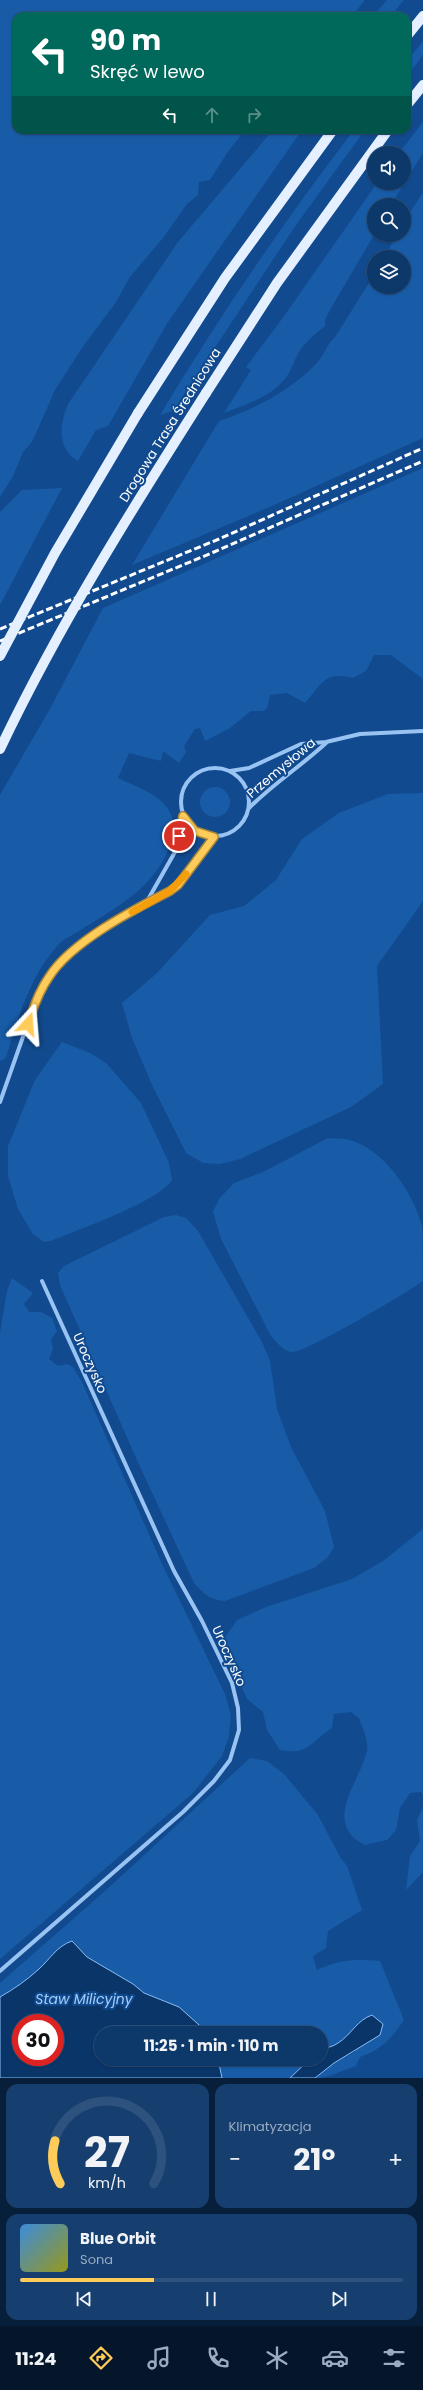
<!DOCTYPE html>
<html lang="pl">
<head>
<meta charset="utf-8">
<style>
  :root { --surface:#0d386a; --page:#163f70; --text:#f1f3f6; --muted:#9aacc1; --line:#2d527e; --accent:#ffcc5a }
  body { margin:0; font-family:Poppins,sans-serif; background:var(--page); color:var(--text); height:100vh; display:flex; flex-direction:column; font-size:15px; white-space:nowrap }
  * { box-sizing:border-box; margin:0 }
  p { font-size:13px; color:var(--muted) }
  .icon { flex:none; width:22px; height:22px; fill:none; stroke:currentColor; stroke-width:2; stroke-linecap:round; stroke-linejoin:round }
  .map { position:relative; height:2078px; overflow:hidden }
  .drawer { display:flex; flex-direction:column; gap:6px; padding:6px; background:#071f3a; flex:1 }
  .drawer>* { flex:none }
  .top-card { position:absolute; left:12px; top:12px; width:399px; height:122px; border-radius:12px; box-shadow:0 1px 3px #0004,0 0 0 1px var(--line); background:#00695c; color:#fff; overflow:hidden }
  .buttons { position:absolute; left:367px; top:146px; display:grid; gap:8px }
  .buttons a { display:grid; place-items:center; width:44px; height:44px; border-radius:50%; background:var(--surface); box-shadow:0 1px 3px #0004,0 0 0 1px var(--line); font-size:20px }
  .speed { position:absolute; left:12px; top:2014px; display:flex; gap:8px; font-size:20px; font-weight:700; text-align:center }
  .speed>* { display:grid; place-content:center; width:52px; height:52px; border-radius:50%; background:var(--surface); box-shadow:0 1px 3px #0004,0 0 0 1px var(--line); line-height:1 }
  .speed .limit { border:6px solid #d22; background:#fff; color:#111 }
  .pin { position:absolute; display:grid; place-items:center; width:34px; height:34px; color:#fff; margin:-17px; border:2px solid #fff; border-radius:50%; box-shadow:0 1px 4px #0007 }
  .me { position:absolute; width:44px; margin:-22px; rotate:19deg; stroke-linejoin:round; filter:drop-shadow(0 0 3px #0008) }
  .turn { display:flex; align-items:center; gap:14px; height:84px; padding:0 12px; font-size:18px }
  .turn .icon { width:52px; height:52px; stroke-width:2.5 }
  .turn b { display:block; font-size:28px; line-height:34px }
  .lanes { display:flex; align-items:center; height:38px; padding:0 12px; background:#0003; justify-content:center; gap:20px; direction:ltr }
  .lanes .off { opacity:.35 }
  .big { font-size:30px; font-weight:700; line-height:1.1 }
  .drawer .tile { flex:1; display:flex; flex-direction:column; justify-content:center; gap:6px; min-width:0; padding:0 14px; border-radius:12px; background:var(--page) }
  .drawer .dial { align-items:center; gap:0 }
  .dial svg { height:104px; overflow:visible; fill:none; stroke:var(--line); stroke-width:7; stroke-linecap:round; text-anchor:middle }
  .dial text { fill:var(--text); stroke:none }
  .song { display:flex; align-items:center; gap:12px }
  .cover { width:48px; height:48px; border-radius:6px; background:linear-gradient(135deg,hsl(210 70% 55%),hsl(60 70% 35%)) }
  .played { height:4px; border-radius:2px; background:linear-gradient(90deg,var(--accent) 35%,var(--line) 35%) }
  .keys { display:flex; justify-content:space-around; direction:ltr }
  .heat { display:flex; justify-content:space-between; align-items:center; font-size:22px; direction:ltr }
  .drawer .tiles { flex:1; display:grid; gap:6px; grid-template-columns:1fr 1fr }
  .tile:last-child { grid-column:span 2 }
  .trip { position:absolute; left:94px; top:2026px; width:234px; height:40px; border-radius:20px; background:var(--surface); box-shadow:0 1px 3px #0004,0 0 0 1px var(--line); font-weight:700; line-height:40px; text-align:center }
  .tab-bar { display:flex; height:64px; justify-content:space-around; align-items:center; background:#05162a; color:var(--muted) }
  .tab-bar .icon { width:28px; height:28px }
  .tab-bar .current { color:var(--accent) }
  .tab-bar b { font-size:18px; color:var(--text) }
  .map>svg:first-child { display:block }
</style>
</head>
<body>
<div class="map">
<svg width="423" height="2078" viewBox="0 0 423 2078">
  <rect width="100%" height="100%" fill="#114a8e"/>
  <g fill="#185ca8">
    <path d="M0,0H365L352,16H16V130H245L227,153L210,180L199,182L198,195L187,204L163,238L130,277L116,302L82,348L55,390L32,442L23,452L13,476L0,497Z"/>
    <path d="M387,0H404L391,16H373Z"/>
    <path d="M423,41V55L407,76V61Z"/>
    <path d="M423,122V153L404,183V153H399Z"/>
    <path d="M273,130H302L168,322L108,426L96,430L78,461C56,448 60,424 68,404L178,242Z"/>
    <path d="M354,130H365L296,225L173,411L160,415C219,317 284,221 354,130Z"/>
    <path d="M377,183H404L391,205H374V235L331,308L325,320V326C316,333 308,340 301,349C294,359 292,370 285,379C270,397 245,405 224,413L251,370L246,367L282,319Z"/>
    <path d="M423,192V438L272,506L132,565L219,421C253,410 288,392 314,366C324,357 326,345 335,337L374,275V287H404V257H385L396,235H404V222Z"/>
    <path d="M423,468V679L391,655H374L366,671L353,678C324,671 322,684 305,703L287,693L270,695L267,708L263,711H251L230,728L205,741L200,728L195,729L184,746L186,752L179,763L163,751L161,761L129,753L118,778C147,792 183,801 171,842C157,886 119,906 82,929C75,934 63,939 57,946C29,978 18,1018 6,1058L0,1061V795L51,707L103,608Z"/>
    <path d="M62,488L0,605V512L22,490Z"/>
    <circle cx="215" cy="802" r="15"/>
    <path d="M423,793V901L377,966L383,1084L351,1107L240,1159L220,1164L203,1163L186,1153L153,1087L132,1038L122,1003L156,974L210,915L244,906L276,880L302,839L339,813L388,794Z"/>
    <path d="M62,1042L90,1053L106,1063L141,1103L169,1163L172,1180C160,1201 77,1230 51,1241L44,1242L33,1234L18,1209L8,1176V1146L35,1080Z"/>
    <path d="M328,1138C334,1139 341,1138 346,1139C383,1147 413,1192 422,1226C423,1240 423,1266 423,1281C407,1293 308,1351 293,1352C283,1352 277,1342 271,1336L221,1239L213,1212L219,1199L234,1183L263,1172Z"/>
    <path d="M176,1215L186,1218L198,1231L262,1342L270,1361L277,1409L291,1447L325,1511L334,1547L328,1557L314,1568L225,1601C210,1600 204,1594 194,1583L136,1458L60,1285L58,1273L64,1266L164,1217Z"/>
    <path d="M12,1278L33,1293L24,1304L29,1312H41L52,1318L57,1331L51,1340L53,1349L49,1359L58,1366L67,1364L73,1367L82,1382L162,1564L225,1694L231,1715L229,1736L222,1756L193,1793L0,1959V1333L7,1291Z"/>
    <path d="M423,1529V1795L421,1792L410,1793L400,1808L396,1830L387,1840L365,1845C321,1823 360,1782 367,1751C369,1741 362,1727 359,1718L351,1712L334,1714L332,1728C311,1741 309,1756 280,1750L267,1730L263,1712L247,1699L226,1653L224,1639L237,1620L266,1607L352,1579L383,1561Z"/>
    <path d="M250,1758L267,1761L284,1774L318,1815L340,1857L347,1866L362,1910L328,1931L326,1948L313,1956L317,1970C341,1959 354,1959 380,1961L404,2020C392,2038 381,2050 360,2057L356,2066C342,2070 330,2078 315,2078L334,2063L355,2052L350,2033L337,2045L327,2047L321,2051V2033H208L179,2007L144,1993L133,1984L86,1957L72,1941C57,1946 50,1959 39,1969C27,1980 14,1989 0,1997V1983L105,1891Z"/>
    <path d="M423,1807V1872L406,1890L410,1856L420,1841L417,1820Z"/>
    <path d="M218,2059H310L290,2078H222Z"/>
  </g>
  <g fill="#0a3569" stroke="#8abef6" fill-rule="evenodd">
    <path d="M72,1941L87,1957L133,1984L144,1993L179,2007L208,2033H101V2059H218L222,2078H0V1997C14,1989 27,1980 39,1969C50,1959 57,1946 72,1941ZM21,2023H55V2057H21Z"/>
    <path d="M372,2015L383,2024L380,2035L334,2063L315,2078H290L310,2059H321V2051C326,2047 333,2047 338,2043C351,2035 357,2020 372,2015Z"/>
  </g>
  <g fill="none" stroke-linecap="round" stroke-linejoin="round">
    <g stroke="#99c3f2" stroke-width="4">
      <circle cx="215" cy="802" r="34"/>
      <path d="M230,771L249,768L301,744L326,742L360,734L423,731"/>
      <path d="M249,808C273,784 301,766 326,743"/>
      <path d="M146,903L175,852L182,816"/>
      <path d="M0,1102L37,997L49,976L76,948L178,885L214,837"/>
      <path d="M0,1971L183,1812L214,1781L230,1760L239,1730L238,1708L232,1683L202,1621L174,1571L42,1281"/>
    </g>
    <g stroke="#e4efff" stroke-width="10">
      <path d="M407,36L423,16"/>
      <path d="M407,105L423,85"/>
      <path d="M206,393L277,283L388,130"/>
      <path d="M138,413L225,278L333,130"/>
    </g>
    <g stroke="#fff" stroke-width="3" stroke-dasharray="7 3" stroke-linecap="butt">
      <path d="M0,629L219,539L423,448"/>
      <path d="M0,641L214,552L423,461"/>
    </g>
    <g stroke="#e4efff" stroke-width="10">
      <path d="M0,656L55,553L138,413"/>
      <path d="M0,749C59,625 132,509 206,393"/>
    </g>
  </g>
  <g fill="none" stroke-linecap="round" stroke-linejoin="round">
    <defs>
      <path id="route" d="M28,1024C33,1008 39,991 49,977C71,942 133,910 170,891L178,885L214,837L195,831L183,816L179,836"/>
    </defs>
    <use href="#route" stroke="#a6853a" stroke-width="10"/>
    <use href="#route" stroke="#ffcc5a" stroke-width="7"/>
    <path stroke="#f59e0b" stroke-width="7" d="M132,912L170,891L186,874"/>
  </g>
  <g text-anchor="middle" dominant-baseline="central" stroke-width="4" stroke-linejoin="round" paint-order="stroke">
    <g font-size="13" fill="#fff" stroke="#114a8e">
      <text transform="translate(170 425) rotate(-58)">Drogowa Trasa Średnicowa</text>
      <text transform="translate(281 768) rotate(-40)">Przemysłowa</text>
      <text transform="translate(90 1363) rotate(66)">Uroczysko</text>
      <text transform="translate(229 1656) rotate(66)">Uroczysko</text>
    </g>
    <g font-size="14" font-style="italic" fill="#a5cdf9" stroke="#114a8e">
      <text x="84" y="1999">Staw Milicyjny</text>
    </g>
  </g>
</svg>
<div class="buttons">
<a><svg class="icon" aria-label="sound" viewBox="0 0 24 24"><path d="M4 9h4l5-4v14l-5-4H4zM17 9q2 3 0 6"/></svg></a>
<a><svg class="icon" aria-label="search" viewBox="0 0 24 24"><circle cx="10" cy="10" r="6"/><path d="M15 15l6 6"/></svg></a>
<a><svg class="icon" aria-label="layers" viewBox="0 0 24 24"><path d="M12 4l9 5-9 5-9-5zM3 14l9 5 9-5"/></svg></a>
</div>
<div class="speed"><div class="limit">30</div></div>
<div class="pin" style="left:179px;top:836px;background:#d93025"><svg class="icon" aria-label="arrive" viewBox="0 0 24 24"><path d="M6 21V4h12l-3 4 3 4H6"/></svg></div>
<svg class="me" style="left:28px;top:1024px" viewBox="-20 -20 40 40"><path d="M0-17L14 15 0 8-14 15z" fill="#ffcc5a" stroke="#fff" stroke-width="4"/></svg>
<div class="trip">11:25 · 1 min · 110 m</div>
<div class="top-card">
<div class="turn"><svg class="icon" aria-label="left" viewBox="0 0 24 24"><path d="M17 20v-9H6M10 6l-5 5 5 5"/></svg><div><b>90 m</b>Skręć w lewo</div></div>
<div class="lanes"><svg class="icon" aria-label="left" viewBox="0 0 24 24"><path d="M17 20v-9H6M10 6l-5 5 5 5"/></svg><svg class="icon off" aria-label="ahead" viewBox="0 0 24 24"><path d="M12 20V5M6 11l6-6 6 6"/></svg><svg class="icon off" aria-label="right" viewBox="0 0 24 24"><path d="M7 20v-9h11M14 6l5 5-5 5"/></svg></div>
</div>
</div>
<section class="drawer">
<div class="tiles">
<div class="tile dial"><svg viewBox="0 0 100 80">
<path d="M14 69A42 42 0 1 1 86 69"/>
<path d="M14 69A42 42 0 0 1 10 36" stroke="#ffcc5a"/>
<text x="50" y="56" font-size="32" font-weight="700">27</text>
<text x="50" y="72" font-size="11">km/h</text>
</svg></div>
<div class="tile"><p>Klimatyzacja</p>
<div class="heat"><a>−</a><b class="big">21°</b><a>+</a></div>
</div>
<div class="tile">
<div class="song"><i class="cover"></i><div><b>Blue Orbit</b><p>Sona</p></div></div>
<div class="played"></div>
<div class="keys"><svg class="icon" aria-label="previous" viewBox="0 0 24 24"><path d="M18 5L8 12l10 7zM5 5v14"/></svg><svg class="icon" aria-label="pause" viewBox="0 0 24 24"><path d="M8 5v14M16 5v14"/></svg><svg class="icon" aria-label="next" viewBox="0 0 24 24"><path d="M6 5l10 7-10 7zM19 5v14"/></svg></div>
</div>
</div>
</section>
<nav class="tab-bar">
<b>11:24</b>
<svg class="icon current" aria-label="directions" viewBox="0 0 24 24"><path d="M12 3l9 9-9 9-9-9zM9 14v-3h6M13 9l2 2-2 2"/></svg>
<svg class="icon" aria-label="music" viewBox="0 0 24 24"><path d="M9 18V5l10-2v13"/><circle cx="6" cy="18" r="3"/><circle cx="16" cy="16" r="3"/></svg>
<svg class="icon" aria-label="phone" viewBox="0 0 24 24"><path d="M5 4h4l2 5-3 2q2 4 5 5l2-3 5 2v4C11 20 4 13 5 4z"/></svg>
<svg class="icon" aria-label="climate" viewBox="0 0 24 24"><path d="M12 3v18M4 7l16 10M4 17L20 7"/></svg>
<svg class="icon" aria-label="car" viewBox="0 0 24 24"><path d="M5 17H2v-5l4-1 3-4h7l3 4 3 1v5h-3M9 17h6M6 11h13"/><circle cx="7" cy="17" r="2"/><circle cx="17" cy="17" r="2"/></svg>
<svg class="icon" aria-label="filters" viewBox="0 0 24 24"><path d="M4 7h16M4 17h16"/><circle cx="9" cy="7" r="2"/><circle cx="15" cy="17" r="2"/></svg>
</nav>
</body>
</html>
